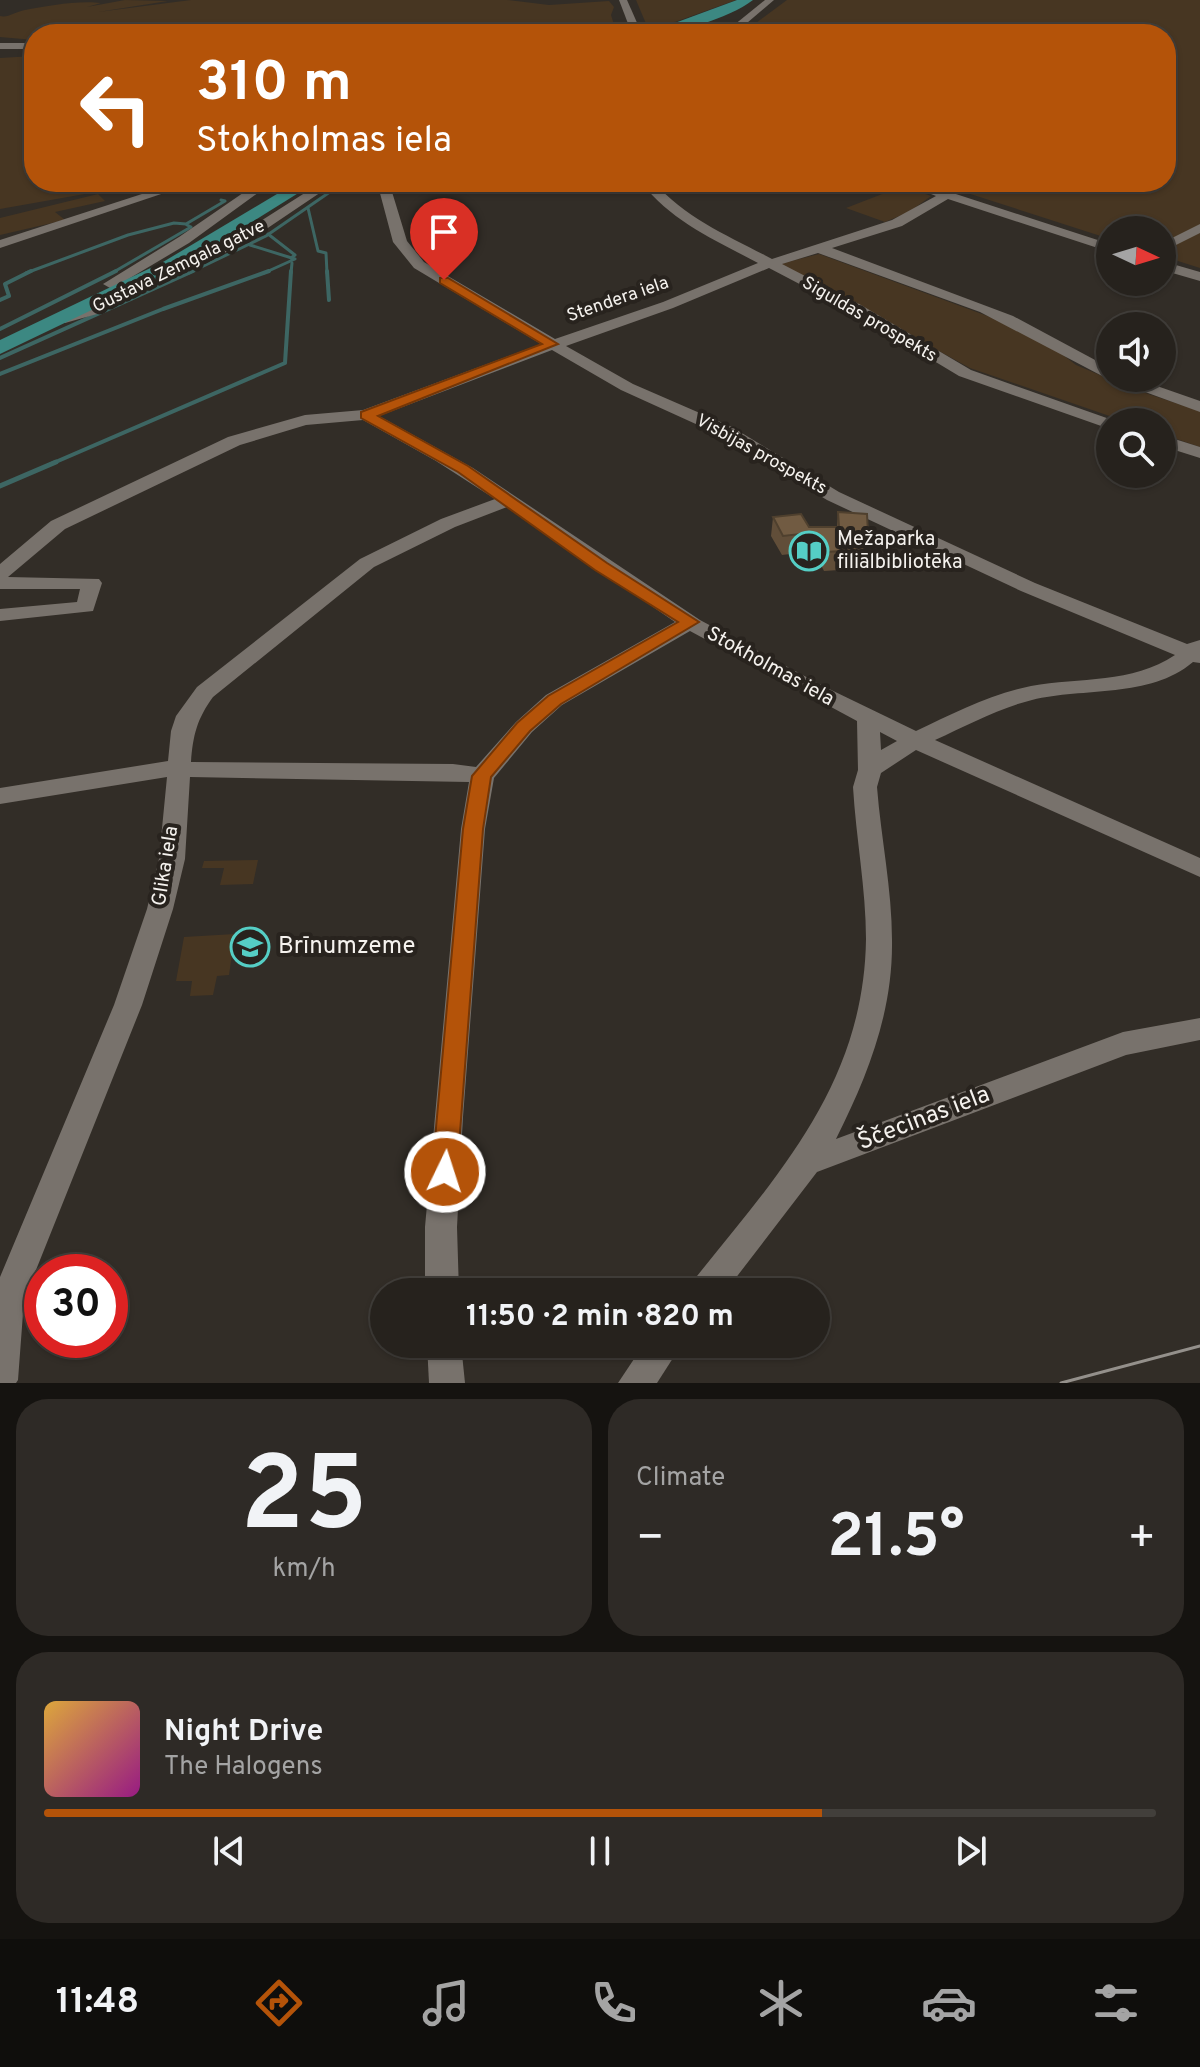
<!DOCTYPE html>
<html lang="en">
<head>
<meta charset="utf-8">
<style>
  :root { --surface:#26221d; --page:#2e2a26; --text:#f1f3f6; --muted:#a4a4a4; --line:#423f3b; --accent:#b45309 }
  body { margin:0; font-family:Overpass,sans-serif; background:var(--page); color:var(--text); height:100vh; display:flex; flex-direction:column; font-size:30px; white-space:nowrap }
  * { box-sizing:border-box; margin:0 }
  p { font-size:26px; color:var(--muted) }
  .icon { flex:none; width:44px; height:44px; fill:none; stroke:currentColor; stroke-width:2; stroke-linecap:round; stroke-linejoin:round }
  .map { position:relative; height:1383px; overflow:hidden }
  .details { display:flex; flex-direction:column; gap:16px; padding:16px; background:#151310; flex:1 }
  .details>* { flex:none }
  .top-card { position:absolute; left:24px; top:24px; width:1152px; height:168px; border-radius:32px; box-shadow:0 2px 6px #0004,0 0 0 2px var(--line); background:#b45309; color:#fff; overflow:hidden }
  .needle { width:52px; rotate:94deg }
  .fabs { position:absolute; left:1096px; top:216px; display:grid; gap:16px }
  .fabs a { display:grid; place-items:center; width:80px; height:80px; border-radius:50%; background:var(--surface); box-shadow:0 2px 6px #0004,0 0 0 2px var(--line); font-size:40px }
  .speed { position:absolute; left:24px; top:1254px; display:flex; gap:16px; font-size:40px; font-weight:700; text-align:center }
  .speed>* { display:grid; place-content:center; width:104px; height:104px; border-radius:50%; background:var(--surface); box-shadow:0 2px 6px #0004,0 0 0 2px var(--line); line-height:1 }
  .speed .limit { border:12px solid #d22; background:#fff; color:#111 }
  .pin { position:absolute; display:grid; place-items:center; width:68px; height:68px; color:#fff; margin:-82px -34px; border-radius:50% 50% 50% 0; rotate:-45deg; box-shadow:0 0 8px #0007 }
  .pin .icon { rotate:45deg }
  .me { position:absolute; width:88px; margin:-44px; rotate:4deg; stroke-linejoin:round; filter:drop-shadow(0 0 6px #0008) }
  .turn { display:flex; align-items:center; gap:28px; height:168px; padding:0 40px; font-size:36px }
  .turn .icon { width:104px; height:104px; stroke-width:2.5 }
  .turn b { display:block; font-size:56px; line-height:68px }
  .big { font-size:60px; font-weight:700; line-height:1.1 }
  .details .tile { flex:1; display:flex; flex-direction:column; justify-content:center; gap:12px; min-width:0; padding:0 28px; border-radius:32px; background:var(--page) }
  .details .dial { align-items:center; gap:0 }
  .dial b { font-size:104px; line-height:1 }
  .song { display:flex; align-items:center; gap:24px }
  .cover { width:96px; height:96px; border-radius:12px; background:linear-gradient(135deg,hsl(40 70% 55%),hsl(310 70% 35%)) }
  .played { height:8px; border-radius:4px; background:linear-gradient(90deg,var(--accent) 70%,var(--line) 70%) }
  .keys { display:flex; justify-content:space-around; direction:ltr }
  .heat { display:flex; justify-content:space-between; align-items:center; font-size:44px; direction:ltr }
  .details .tiles { flex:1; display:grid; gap:16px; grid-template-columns:1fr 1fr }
  .tile:last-child { grid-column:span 2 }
  .trip { position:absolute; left:370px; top:1278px; width:460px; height:80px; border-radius:40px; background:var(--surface); box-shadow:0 2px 6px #0004,0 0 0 2px var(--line); font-weight:700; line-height:80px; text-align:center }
  .menu { display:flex; height:128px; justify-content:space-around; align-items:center; background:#0f0e0c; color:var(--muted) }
  .menu .icon { width:56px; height:56px }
  .menu .on { color:var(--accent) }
  .menu b { font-size:36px; color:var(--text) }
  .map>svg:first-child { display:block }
</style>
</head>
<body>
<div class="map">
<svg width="1200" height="1383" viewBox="0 0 1200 1383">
  <rect width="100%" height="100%" fill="#322d27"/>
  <g fill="#473622">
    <path d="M125,0L168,1L98,12L191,0H507L549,5L609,1L614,7L611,15L617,34H34V40L0,37V16C8,18 15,12 25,10C45,6 80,0 101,3L87,7Z"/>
    <path d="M636,0H736L658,28L647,26Z"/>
    <path d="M787,0H1200V268L1162,256V230H1110V239L933,182H1166V34H741Z"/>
    <path d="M34,56V182H123L96,192L0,209V58Z"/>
    <path d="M903,186L931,196L909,212L885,222L846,208Z"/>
    <path d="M98,194L105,201L55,212L65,220L0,235V218Z"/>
    <path d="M819,254L1001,321L1050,345L1076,365L1133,389L1200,411V447L1162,434V422H1127L970,368L780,264Z"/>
    <path d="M258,860L253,884L220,885L224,868H202L204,861Z"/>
    <path d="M235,934L229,975L217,976L213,995L190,996L192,981H176L184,937Z"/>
  </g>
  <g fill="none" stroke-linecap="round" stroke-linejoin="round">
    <g stroke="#3d6663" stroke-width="3">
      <path d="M336,190L371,187"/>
      <path d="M308,208L318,251L326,253L327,273"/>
      <path d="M268,234L295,255L291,258"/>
      <path d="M250,245L295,259L264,273"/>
      <path d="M26,273L128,235L174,223L186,224L225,201L221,200"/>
      <path d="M112,273L191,227L187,225"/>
      <path d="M189,273L266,236L340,185"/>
      <path d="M291,273L292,263"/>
    </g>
    <g stroke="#3d6663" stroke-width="4">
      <path d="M327,271L329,300"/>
      <path d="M0,300L9,296L5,284L31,271"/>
      <path d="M0,329L116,271"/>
      <path d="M0,358L193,271"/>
      <path d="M0,374L163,309L269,271"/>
      <path d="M51,464L285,363L291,271"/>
    </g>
    <path stroke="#3d6663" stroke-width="5" d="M0,486L56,462"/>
    <g fill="#78726c" fill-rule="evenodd">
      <path d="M619,0H627L642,34H632Z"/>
      <path d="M765,0H774L734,34H723Z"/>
      <rect x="0" y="43" width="34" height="6"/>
      <path d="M179,182H197L0,248V240Z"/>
      <path d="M259,182H273L189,243L115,287L110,288L103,284L179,237Z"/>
      <path d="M322,182H336L247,242L97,314L65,323L58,319L237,236Z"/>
      <path d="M377,182H389L407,241L424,262L555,339L663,302L758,263C715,240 672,222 641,182H654C686,219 729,236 772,259L892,220L936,196L901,182H919L1110,244V252L948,199L902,226L832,248L1013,316L1110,368V378H1134L1200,401V412L1104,377L980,312L818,253L782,264L861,305L971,370L1118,422H1110V428L1104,427L959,376L851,311L769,268L673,308L566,346L633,384L732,427L839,492L1035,583L1187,644L1200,640V663L1193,662C1149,699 1084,687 1032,700C999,708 966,726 935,740L1200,858V877L916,750L881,773L877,787C881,838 892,889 892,940C893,1012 868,1075 836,1139L1123,1032L1200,1018V1040L1126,1055L817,1172L725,1292H688L693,1281C778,1175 864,1084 866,939C866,889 856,838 853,787L858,770L857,721L690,631L562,705L532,732L494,778L485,829L463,1117L457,1227L459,1292H425V1227L461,829L469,782L190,777L185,859L173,909L142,1005L24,1300L18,1380L16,1383H0V1277L114,1005L147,909L159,859L167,777L0,804V788L168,761L171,731L176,716L197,687L360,559L441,519L495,499L436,461L363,420L306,425L240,445L65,529L8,577L99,579L102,583L93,611L0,621V609L77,602L80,589H0V564L51,521L228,437L305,415L363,410L541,344L414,268L393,242ZM552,350L621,390L720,435L827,500L1021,591L1175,655C1132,684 1080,677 1031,686C991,694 952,714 916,731L825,687L700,620L473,468L379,416ZM507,507L675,622L546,695L516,722L476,767L453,764L191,762C193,735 197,719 213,697L374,567L455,527ZM880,732L897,741L881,750Z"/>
      <path d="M1200,224V233L1176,245L1164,242Z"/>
      <path d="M1162,261L1200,272V281L1162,270Z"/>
      <path d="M1162,435L1200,447V458L1162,446Z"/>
      <path d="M427,1344H461L465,1383H429Z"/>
      <path d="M644,1344H682L657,1383H618Z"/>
    </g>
    <g fill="#3c8882" fill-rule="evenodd">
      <path d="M737,0H753C728,19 676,34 645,34Z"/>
      <path d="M297,182H316L175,270L0,354V340L163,262Z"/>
    </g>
    <path stroke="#94908b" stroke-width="3" d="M1061,1383L1200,1346"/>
  </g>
  <path fill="#614e39" d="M838,512L868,533L865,552L844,550L842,563H840L839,570L824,571L820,563H809L807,552L782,555L771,536L773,517L809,527H837Z"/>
  <path fill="#715b42" stroke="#4f402e" stroke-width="2" d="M838,512L867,514L868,533L841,531L844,543H838L842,551L826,552L822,544H811L809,533L783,536L773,517L801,514L809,527H839Z"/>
  <path fill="#b45309" stroke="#753606" stroke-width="2" d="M440,278H448L558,344L378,416L468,466L607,563L699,622L561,704L530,731L491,777L483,829L457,1172L454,1180L445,1183L436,1180L432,1172L463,829L472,776L517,723L548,696L678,622L595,570L458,472L361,418V412L542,344L440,283Z"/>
  <defs>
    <symbol id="library-ring" viewBox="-11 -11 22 22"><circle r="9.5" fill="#28231e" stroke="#55cec5" stroke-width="1.5"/><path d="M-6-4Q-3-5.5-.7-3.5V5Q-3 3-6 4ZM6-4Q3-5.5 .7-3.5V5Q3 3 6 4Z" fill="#55cec5"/></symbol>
    <symbol id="school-ring" viewBox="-11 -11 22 22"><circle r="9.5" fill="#28231e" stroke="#55cec5" stroke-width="1.5"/><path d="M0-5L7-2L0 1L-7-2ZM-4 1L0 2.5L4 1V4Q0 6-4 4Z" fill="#55cec5"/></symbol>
  </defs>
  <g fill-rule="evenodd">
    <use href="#library-ring" x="787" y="529" width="44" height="44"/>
    <use href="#school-ring" x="228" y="925" width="44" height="44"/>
  </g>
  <g text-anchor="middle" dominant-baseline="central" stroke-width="8" stroke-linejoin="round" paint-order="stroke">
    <g font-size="18" fill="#f5f2ee" stroke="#28231e">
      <text transform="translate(179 267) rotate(-26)">Gustava Zemgala gatve</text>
      <text transform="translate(618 300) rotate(-19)">Stendera iela</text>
      <text transform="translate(869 320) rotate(30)">Siguldas prospekts</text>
      <text transform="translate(761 455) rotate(29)">Visbijas prospekts</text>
    </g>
    <g font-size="20" fill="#f5f2ee" stroke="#28231e" text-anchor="start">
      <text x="837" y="540">Mežaparka<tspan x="837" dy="23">filiālbibliotēka</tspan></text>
    </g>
    <g font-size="20" fill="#f5f2ee" stroke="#28231e">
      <text transform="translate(770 667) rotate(29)">Stokholmas iela</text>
      <text transform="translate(166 866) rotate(-81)">Glika iela</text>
    </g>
    <g font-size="24" fill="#f5f2ee" stroke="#28231e" text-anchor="start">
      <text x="278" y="947">Brīnumzeme</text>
    </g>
    <g font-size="24" fill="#f5f2ee" stroke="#28231e">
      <text transform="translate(924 1119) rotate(-21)">Ščecinas iela</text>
    </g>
  </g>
</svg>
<div class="fabs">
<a><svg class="needle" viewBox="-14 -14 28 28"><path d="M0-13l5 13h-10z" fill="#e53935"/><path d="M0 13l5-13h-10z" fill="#a4a4a4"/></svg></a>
<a><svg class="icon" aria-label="sound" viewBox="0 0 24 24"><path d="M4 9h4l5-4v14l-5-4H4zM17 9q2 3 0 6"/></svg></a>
<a><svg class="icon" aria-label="search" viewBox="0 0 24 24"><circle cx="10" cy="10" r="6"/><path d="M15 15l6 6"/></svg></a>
</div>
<div class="speed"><div class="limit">30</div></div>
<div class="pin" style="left:444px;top:280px;background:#d93025"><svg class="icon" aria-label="arrive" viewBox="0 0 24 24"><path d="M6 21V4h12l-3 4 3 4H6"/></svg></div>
<svg class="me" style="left:445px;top:1172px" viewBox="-20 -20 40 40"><circle r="17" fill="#b45309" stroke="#fff" stroke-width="3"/><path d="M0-11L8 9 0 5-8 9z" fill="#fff"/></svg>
<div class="trip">11:50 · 2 min · 820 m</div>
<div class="top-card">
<div class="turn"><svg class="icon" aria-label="left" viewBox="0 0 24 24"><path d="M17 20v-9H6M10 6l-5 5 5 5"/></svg><div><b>310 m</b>Stokholmas iela</div></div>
</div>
</div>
<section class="details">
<div class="tiles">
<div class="tile dial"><b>25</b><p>km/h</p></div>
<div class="tile"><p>Climate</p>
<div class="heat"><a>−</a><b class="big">21.5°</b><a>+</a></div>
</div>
<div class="tile">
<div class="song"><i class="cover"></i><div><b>Night Drive</b><p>The Halogens</p></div></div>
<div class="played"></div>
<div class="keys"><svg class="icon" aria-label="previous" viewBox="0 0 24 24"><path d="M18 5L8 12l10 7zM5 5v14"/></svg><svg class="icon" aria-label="pause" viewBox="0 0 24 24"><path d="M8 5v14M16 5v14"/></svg><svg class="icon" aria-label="next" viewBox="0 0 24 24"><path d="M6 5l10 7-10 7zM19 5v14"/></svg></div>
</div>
</div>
</section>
<nav class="menu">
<b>11:48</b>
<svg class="icon on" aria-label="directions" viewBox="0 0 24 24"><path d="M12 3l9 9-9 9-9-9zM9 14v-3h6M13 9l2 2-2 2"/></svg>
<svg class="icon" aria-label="music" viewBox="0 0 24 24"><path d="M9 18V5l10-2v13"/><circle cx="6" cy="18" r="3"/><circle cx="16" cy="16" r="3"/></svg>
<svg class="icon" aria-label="phone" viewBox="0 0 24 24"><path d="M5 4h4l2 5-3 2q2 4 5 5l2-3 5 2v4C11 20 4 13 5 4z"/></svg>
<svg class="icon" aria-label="climate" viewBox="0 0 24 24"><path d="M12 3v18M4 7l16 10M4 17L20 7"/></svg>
<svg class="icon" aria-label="car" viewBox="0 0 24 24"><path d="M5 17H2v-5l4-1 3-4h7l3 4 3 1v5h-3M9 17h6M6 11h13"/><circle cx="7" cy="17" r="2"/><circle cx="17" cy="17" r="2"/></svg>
<svg class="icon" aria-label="filters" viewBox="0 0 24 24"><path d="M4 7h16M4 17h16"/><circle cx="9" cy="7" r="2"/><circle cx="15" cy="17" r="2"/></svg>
</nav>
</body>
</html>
